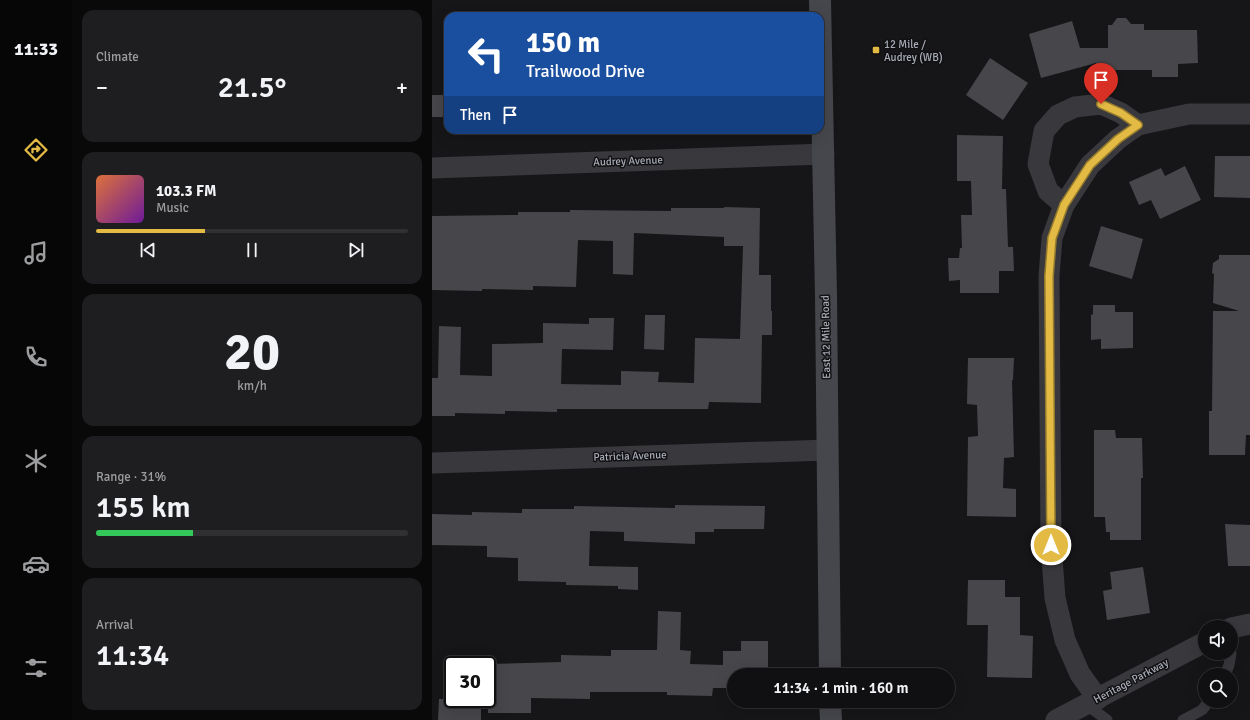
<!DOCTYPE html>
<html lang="en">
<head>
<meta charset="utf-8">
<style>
  :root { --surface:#101012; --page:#1e1e20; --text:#f1f3f6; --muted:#9c9d9f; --line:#303032; --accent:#e2ba44 }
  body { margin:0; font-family:Signika,sans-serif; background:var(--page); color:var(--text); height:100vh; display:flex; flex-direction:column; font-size:15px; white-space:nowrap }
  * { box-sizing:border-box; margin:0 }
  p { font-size:13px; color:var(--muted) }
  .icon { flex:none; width:22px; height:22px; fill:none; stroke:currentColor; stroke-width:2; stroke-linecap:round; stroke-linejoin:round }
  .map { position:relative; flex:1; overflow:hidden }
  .details { display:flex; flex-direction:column; gap:10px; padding:10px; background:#09090a; width:360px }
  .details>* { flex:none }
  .top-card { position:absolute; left:12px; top:12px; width:380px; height:122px; border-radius:12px; box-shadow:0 4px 16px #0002,0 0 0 1px var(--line); background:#1a4fa0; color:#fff; overflow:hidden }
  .buttons { position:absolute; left:766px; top:620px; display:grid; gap:8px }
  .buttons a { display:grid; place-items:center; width:40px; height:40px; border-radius:50%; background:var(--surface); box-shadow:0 4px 16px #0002,0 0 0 1px var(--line); font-size:20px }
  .speed { position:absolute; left:12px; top:656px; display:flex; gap:8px; font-size:20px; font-weight:700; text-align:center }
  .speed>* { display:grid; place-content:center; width:52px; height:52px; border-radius:50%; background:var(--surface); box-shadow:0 4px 16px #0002,0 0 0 1px var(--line); line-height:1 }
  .speed .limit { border:2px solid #111; border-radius:6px; background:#fff; color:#111 }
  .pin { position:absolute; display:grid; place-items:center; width:34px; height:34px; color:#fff; margin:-41px -17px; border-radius:50% 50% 50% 0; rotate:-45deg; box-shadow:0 0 4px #0007 }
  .pin .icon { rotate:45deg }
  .me { position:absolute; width:44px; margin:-22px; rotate:0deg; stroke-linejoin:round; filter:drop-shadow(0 0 3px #0008) }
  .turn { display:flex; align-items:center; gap:14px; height:84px; padding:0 16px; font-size:18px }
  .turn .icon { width:52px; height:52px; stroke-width:2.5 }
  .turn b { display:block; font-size:28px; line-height:34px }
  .then { display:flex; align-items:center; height:38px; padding:0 16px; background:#0003; gap:8px; font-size:15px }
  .big { font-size:30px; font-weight:600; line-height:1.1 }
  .details .card { flex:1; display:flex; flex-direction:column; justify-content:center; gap:6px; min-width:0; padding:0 14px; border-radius:12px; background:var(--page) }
  .details .dial { align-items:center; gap:0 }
  .dial b { font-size:52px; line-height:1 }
  .song { display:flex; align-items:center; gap:12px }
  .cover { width:48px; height:48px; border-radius:6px; background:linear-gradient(135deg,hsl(20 70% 55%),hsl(280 70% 35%)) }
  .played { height:4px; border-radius:2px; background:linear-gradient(90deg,var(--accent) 35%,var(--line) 35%) }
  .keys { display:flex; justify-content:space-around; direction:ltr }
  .heat { display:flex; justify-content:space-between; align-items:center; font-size:22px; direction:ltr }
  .charge { height:6px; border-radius:3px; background:linear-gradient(90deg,#34c759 31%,var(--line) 0) }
  .trip { position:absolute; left:295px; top:668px; width:228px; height:40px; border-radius:20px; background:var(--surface); box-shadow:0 4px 16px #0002,0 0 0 1px var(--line); font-weight:600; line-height:40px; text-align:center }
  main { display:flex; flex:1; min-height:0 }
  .dock { display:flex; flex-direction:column; width:72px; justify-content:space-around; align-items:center; background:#060607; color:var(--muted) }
  .dock .icon { width:28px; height:28px }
  .dock .on { color:var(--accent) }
  .dock b { font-size:18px; color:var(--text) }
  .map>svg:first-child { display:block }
</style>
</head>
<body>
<main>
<nav class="dock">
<b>11:33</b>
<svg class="icon on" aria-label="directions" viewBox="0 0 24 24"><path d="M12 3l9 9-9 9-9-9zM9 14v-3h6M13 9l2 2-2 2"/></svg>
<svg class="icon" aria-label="music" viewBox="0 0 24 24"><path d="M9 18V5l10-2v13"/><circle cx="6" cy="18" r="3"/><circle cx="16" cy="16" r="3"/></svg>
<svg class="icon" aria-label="phone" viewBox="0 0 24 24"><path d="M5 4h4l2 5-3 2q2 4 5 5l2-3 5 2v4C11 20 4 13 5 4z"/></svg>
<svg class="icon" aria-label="climate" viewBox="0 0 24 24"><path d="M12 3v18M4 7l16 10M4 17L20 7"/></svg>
<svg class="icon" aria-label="car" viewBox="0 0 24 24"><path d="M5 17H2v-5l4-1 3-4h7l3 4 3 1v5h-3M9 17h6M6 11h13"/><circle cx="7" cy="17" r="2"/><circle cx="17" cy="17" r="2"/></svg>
<svg class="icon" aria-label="filters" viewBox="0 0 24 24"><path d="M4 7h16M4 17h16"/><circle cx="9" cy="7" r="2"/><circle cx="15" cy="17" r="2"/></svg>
</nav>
<section class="details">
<div class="card"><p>Climate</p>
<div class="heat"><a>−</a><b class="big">21.5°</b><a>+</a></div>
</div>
<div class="card">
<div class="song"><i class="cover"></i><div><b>103.3 FM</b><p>Music</p></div></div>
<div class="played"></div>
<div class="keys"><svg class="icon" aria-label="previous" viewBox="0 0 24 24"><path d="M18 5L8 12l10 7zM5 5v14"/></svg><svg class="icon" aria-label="pause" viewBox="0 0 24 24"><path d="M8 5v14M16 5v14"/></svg><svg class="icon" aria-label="next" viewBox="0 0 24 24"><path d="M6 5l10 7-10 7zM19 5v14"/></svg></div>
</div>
<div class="card dial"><b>20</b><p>km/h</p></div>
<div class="card"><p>Range · 31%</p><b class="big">155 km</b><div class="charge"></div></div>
<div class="card"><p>Arrival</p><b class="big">11:34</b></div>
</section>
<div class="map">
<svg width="818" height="720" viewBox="0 0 818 720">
  <rect width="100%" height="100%" fill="#161618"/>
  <g fill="#46464b">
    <path d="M685,18H694L699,24H712V30H765L766,63L746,64V77H720V70H664V63L609,78L597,34L640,21L648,48H676V25H680Z"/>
    <path d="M558,58L596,83L571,120L534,95Z"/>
    <rect x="0" y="95" width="16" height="22"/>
    <path d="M525,135L571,136L570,189H574L576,247H581L582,271H567V293H528V280L517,281L516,258H527L528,248H530L529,215H540L539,181H525Z"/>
    <path d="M783,156H818V198L782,197Z"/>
    <path d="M753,166L769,200L728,219L719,200L707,205L697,182L729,168L733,176Z"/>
    <path d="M292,207L328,208L327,275H339V311H340V335H330L329,403L277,402L276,409H125V412L73,411V414L23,413V416H0V378H6L7,326L29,327L28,375L60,376V344L111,343V323L157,324V318H182L181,350L130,349L129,384L189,385V371L227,372L226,382L262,383L263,338L308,339L311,246H292V237L202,233L201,275L181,274V241L146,240L144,287L101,286V290L50,289V291L0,290V216L86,215V212H138V210L239,211V208H292Z"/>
    <path d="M669,226L711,239L700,279L657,266Z"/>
    <path d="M787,255H818V435H814L813,455H777V411H780L781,311H807L781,303L782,274L780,273L781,263L787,259Z"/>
    <path d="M661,305H683V312H701V348L669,349V339L659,340V315L661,314Z"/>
    <path d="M213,315H233L232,350L212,349Z"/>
    <path d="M536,358H582L581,380H580L582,457L572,458L571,488L584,489V517L535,516L536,437L546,436L545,405L535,404Z"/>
    <path d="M662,430H683L684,438H710L711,478H709V540H678V532H674L673,517H662Z"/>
    <path d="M243,505L333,506L332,529H282V532H263V544L192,541V532L158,531L157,566L206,567V590L186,589V586L134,585V582L86,581V558L55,557V546L0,545V514L40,515V512L90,513V509H142V506L243,508Z"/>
    <path d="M793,524L818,525V566H796Z"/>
    <path d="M711,567L718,613L675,620L671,591L680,589L678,572Z"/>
    <path d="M536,580H573V597H588V635L601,636L600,678L555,677L556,625H535Z"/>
    <path d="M226,611L249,612L248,650L259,651L258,664L291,665V651H309V641H336V675H302V688H281L280,696L235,695V692H158V699L99,698V713H56L55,664L129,662V655L179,656V650H225Z"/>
    <path d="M7,699H49V720H6Z"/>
  </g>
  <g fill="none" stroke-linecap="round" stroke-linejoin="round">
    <g stroke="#38383d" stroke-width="11">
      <path d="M799,648L801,627"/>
      <path d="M793,675L797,665L799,653"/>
      <path d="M655,705L675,720"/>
      <path d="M751,720L770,710L777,701"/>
    </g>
    <g stroke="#38383d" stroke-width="21">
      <path d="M0,168L392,154"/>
      <path d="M632,205L616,191L606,164L612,131L626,115L643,107L669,104L689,113L706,125"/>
      <path d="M0,463L396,450"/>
      <path d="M799,628L818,624"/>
      <path d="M666,699L648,674L633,640L623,598L619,545L617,276L620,238L632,205L658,165L686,139L706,125L757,114H818"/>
      <path d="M624,720L773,642"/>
    </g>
    <g stroke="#46474c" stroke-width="22">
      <path d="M388,0L394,296L398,675"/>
      <path d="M398,701L399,720"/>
    </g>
  </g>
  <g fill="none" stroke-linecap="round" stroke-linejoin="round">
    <defs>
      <path id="route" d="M619,545L617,276L620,238L632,205L658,165L686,139L706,125L689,113L669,104"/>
    </defs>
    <use href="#route" stroke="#93792c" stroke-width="10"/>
    <use href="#route" stroke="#e2ba44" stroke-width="7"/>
  </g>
  <rect fill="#e2ba44" stroke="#111113" stroke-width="1.5" x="440" y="46" width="8" height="8" rx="2"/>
  <g text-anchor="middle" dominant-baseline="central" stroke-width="3" stroke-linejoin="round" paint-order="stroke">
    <g font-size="11" fill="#a9acb7" stroke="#111113" text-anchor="start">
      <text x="452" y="44">12 Mile /<tspan x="452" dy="13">Audrey (WB)</tspan></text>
    </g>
    <g font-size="11" fill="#a9acb7" stroke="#111113">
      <text transform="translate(196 161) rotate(-2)">Audrey Avenue</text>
      <text transform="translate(394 337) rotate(-91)">East 12 Mile Road</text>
      <text transform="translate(198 456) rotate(-2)">Patricia Avenue</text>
      <text transform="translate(699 681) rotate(-28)">Heritage Parkway</text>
    </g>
  </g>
</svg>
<div class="buttons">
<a><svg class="icon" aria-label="sound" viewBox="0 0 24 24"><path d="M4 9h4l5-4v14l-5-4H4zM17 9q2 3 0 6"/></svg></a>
<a><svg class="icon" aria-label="search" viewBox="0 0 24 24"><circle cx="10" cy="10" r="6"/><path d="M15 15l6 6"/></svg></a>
</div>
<div class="speed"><div class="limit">30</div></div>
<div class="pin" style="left:669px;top:104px;background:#d93025"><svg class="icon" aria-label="arrive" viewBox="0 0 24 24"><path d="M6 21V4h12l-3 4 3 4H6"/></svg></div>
<svg class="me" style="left:619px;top:545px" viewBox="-20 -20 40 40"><circle r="17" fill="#e2ba44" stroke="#fff" stroke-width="3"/><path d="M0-11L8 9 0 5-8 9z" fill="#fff"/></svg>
<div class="trip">11:34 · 1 min · 160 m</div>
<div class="top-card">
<div class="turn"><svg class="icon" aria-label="left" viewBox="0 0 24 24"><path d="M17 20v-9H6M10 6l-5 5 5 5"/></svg><div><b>150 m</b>Trailwood Drive</div></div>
<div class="then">Then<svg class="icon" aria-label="arrive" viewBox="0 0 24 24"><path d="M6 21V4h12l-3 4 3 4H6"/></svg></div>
</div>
</div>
</main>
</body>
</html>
